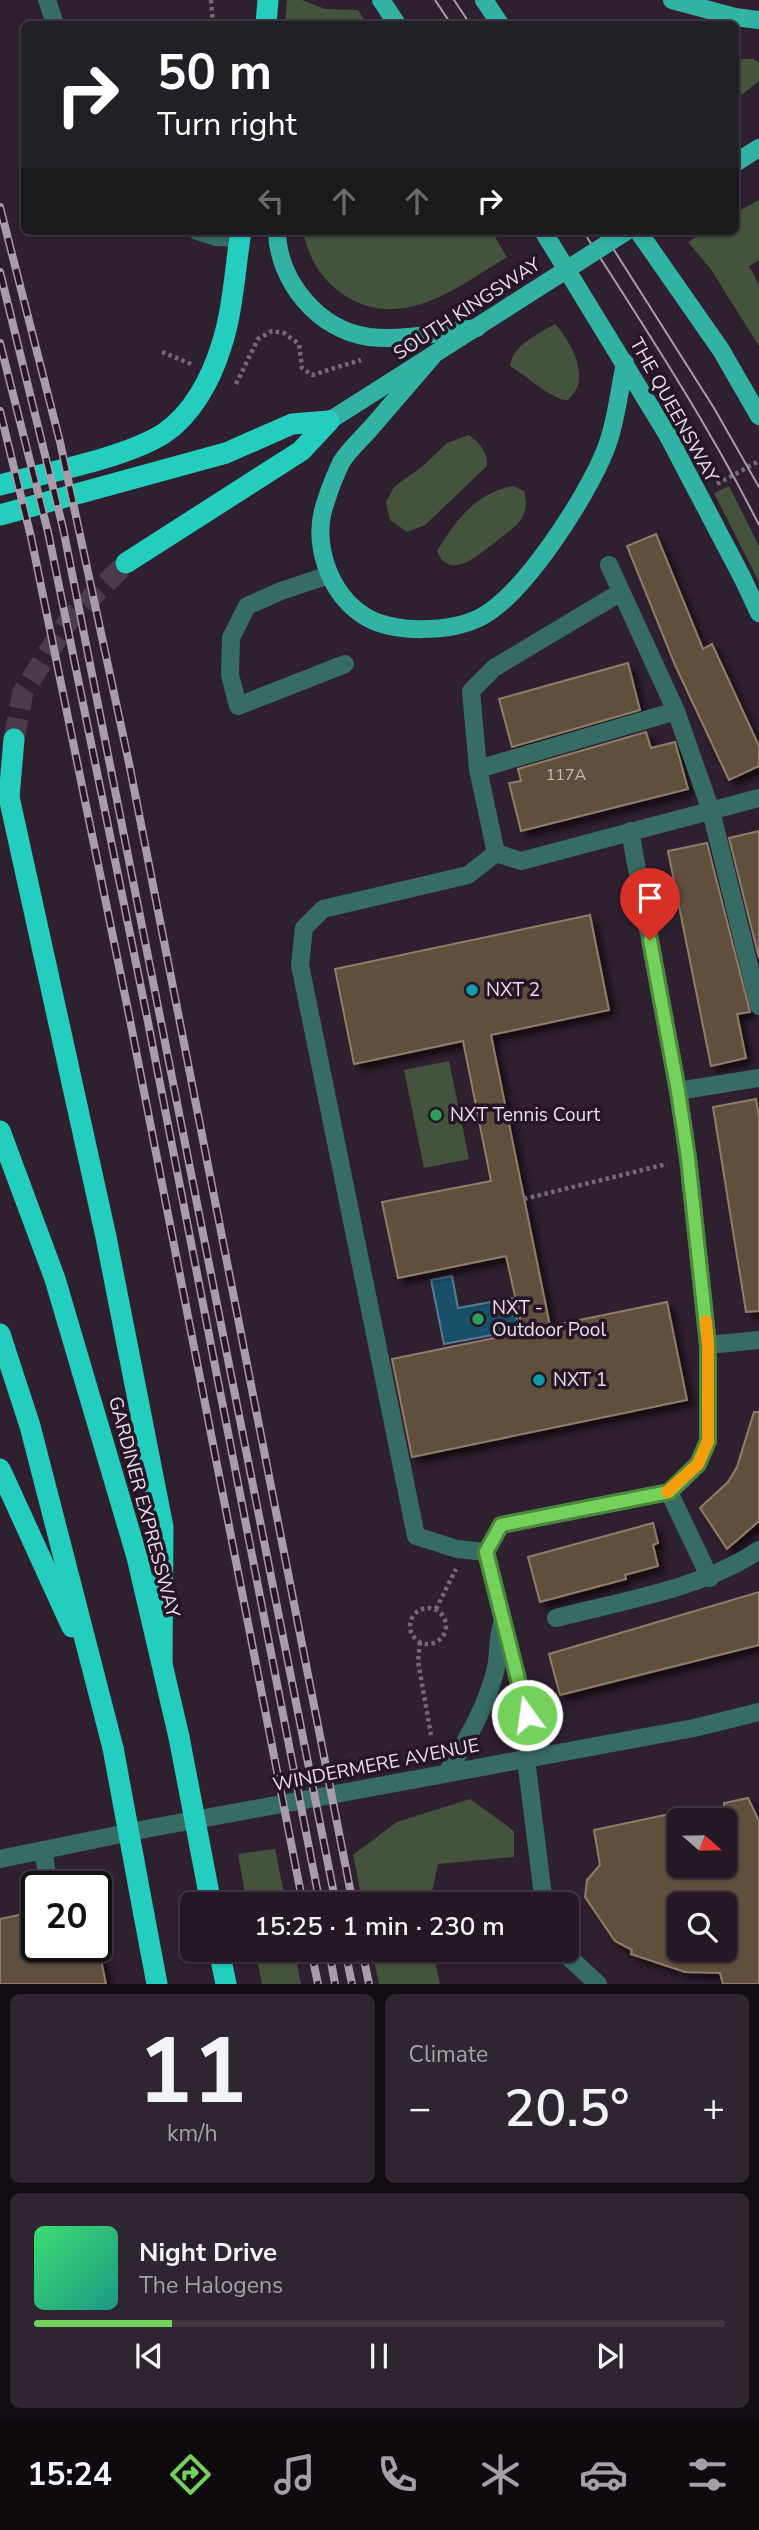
<!DOCTYPE html>
<html lang="en">
<head>
<meta charset="utf-8">
<style>
  :root { --surface:#231823; --page:#2f2530; --text:#f1f3f6; --muted:#a3a0a6; --line:#403741; --accent:#74d25c }
  body { margin:0; font-family:"Nunito Sans",sans-serif; background:var(--page); color:var(--text); height:100vh; display:flex; flex-direction:column; font-size:26px; white-space:nowrap }
  * { box-sizing:border-box; margin:0 }
  p { font-size:23px; color:var(--muted) }
  .icon { flex:none; width:38px; height:38px; fill:none; stroke:currentColor; stroke-width:2; stroke-linecap:round; stroke-linejoin:round }
  .map { position:relative; height:1984px; overflow:hidden }
  .side { display:flex; flex-direction:column; gap:10px; padding:10px; background:#130d13; flex:1 }
  .side>* { flex:none }
  .hud { position:absolute; left:21px; top:21px; width:718px; height:214px; border-radius:10px; box-shadow:0 2px 5px #0004,0 0 0 2px var(--line); background:#202124; color:#fff; overflow:hidden }
  .needle { width:46px; rotate:110deg }
  .buttons { position:absolute; left:667px; top:1808px; display:grid; gap:14px }
  .buttons a { display:grid; place-items:center; width:70px; height:70px; border-radius:10px; background:var(--surface); box-shadow:0 2px 5px #0004,0 0 0 2px var(--line); font-size:35px }
  .speed { position:absolute; left:21px; top:1871px; display:flex; gap:14px; font-size:35px; font-weight:700; text-align:center }
  .speed>* { display:grid; place-content:center; width:91px; height:91px; border-radius:50%; background:var(--surface); box-shadow:0 2px 5px #0004,0 0 0 2px var(--line); line-height:1 }
  .speed .limit { border:4px solid #111; border-radius:10px; background:#fff; color:#111 }
  .pin { position:absolute; display:grid; place-items:center; width:60px; height:60px; color:#fff; margin:-72px -30px; border-radius:50% 50% 50% 0; rotate:-45deg; box-shadow:0 0 7px #0007 }
  .pin .icon { rotate:45deg }
  .me { position:absolute; width:77px; margin:-38px; rotate:346deg; stroke-linejoin:round; filter:drop-shadow(0 0 5px #0008) }
  .turn { display:flex; align-items:center; gap:24px; height:147px; padding:0 21px; font-size:32px }
  .turn .icon { width:91px; height:91px; stroke-width:2.5 }
  .turn b { display:block; font-size:49px; line-height:60px }
  .lanes { display:flex; align-items:center; height:66px; padding:0 21px; background:#0003; justify-content:center; gap:35px; direction:ltr }
  .lanes .off { opacity:.35 }
  .big { font-size:52px; font-weight:600; line-height:1.1 }
  .side .widget { flex:1; display:flex; flex-direction:column; justify-content:center; gap:10px; min-width:0; padding:0 24px; border-radius:10px; background:var(--page) }
  .side .dial { align-items:center; gap:0 }
  .dial b { font-size:91px; line-height:1 }
  .song { display:flex; align-items:center; gap:21px }
  .cover { width:84px; height:84px; border-radius:10px; background:linear-gradient(135deg,hsl(140 70% 55%),hsl(170 70% 35%)) }
  .played { height:7px; border-radius:4px; background:linear-gradient(90deg,var(--accent) 20%,var(--line) 20%) }
  .keys { display:flex; justify-content:space-around; direction:ltr }
  .heat { display:flex; justify-content:space-between; align-items:center; font-size:38px; direction:ltr }
  .side .tiles { flex:1; display:grid; gap:10px; grid-template-columns:1fr 1fr }
  .widget:last-child { grid-column:span 2 }
  .trip { position:absolute; left:180px; top:1892px; width:399px; height:70px; border-radius:10px; background:var(--surface); box-shadow:0 2px 5px #0004,0 0 0 2px var(--line); font-weight:600; line-height:70px; text-align:center }
  .tab-bar { display:flex; height:112px; justify-content:space-around; align-items:center; background:#0e0a0e; color:var(--muted) }
  .tab-bar .icon { width:49px; height:49px }
  .tab-bar .active { color:var(--accent) }
  .tab-bar b { font-size:32px; color:var(--text) }
  .map>svg:first-child { display:block }
</style>
</head>
<body>
<div class="map">
<svg width="759" height="1984" viewBox="0 0 759 1984">
  <defs>
    <filter id="shadow"><feDropShadow dx="6" dy="6" stdDeviation="3.5" flood-color="#0009"/></filter>
  </defs>
  <rect width="100%" height="100%" fill="#2f202f"/>
  <g fill="#44543c">
    <path d="M287,0H302L325,9L358,10L367,24H285Z"/>
    <path d="M735,59H754L759,63V81L735,100Z"/>
    <path d="M759,200V260L749,266L759,285V346L710,268L688,242L706,231H735V213Z"/>
    <path d="M303,231H496V239L507,257C456,288 400,334 341,293C320,278 308,256 303,231Z"/>
    <path d="M555,324C568,338 584,366 578,386C576,391 571,396 568,400C555,402 524,374 510,366C513,345 538,334 555,324Z"/>
    <path d="M469,435C480,443 488,452 487,466L425,525L407,532L390,520L386,502L394,487L423,466L447,443Z"/>
    <path d="M513,486L524,491C527,502 527,512 519,522C513,530 502,536 494,543C478,555 450,582 437,551C456,520 476,493 513,486Z"/>
    <path d="M729,486L759,546V582L714,493Z"/>
    <path d="M449,1061L469,1159L424,1168L404,1070Z"/>
    <path d="M470,1799L514,1831V1857L438,1864L431,1897L437,1904H363L353,1855L397,1822Z"/>
    <path d="M275,1849L286,1904H247L238,1854Z"/>
    <path d="M255,1950H294L301,1984H262Z"/>
    <path d="M372,1950H439L434,1957L440,1984H379Z"/>
  </g>
  <path fill="#195069" stroke="#577b8f" stroke-width="2" d="M452,1276L458,1308L513,1298L519,1330L444,1344L431,1280Z"/>
  <g fill="#604f3d" stroke="#8f7c69" stroke-width="2" fill-rule="evenodd" filter="url(#shadow)">
    <path d="M656,534L703,649L712,644L759,746V766L729,780L675,665L627,546Z"/>
    <path d="M628,663L640,710L512,747L499,699Z"/>
    <path d="M646,732L651,748L675,742L688,789L521,831L509,783L521,781L518,769Z"/>
    <path d="M759,831V958L729,838Z"/>
    <path d="M707,843L750,1012L737,1014L746,1058L711,1066L668,851Z"/>
    <path d="M590,915L609,1010L491,1035L550,1326L667,1302L687,1400L412,1457L392,1359L523,1332L506,1256L398,1278L382,1202L491,1181L463,1041L354,1064L335,969Z"/>
    <path d="M756,1099L759,1117V1311L746,1312L713,1107Z"/>
    <path d="M754,1412H759V1521L727,1549L700,1508L728,1482L737,1467Z"/>
    <path d="M653,1523L658,1543L653,1545L658,1566L625,1575L626,1579L540,1602L528,1557Z"/>
    <path d="M759,1592V1645L560,1695L549,1654Z"/>
    <path d="M748,1798L759,1821V1984H723L720,1973L685,1972L631,1954L632,1950L615,1941L585,1897L587,1880L600,1865L594,1830L679,1812V1866H724V1803ZM679,1904H724V1950H679Z"/>
    <path d="M37,1911V1946H98L106,1984H0V1919Z"/>
  </g>
  <g fill="none" stroke-linecap="round" stroke-linejoin="round">
    <path stroke="#4b3c4b" stroke-width="21" stroke-dasharray="21 10" stroke-linecap="butt" d="M14,739L23,692L69,620L126,563"/>
    <g stroke="#766976" stroke-width="4.5" stroke-dasharray="3.5 3.5" stroke-linecap="butt">
      <path d="M211,0L213,24"/>
      <path d="M162,352L191,364"/>
      <path d="M236,384L258,339L272,331L284,333L299,344L302,368L312,375L361,360"/>
      <path d="M717,484L759,461"/>
      <path d="M524,1199L667,1164"/>
      <circle cx="428" cy="1626" r="18"/>
      <path d="M436,1609L456,1569"/>
      <path d="M420,1642L418,1661L431,1735"/>
    </g>
    <g stroke="#376c65" stroke-width="18">
      <path d="M47,0L55,24"/>
      <path d="M197,231L216,237L240,238"/>
      <path d="M609,565L676,711L711,811L759,1006"/>
      <path d="M329,575L281,591L247,606L231,638L230,675L238,706L345,664"/>
      <path d="M621,592L494,668L471,691L478,769L496,853L521,861L759,798"/>
      <path d="M478,769L676,711"/>
      <path d="M630,831L678,1091L688,1158L708,1345V1441L698,1464L669,1492L710,1578"/>
      <path d="M678,1091L759,1078"/>
      <path d="M708,1345L759,1340"/>
      <path d="M486,1552L457,1549L416,1536L300,965L304,928L323,909L468,875L496,853"/>
      <path d="M556,1618C622,1601 704,1588 759,1550"/>
      <path d="M537,1756L486,1552L501,1525L669,1492"/>
      <path d="M526,1759L544,1904"/>
      <path d="M447,1773C467,1739 487,1706 496,1668C499,1653 497,1638 502,1624"/>
      <path d="M43,1850L49,1886"/>
      <path d="M0,1859L151,1828L694,1728L759,1712"/>
      <path d="M561,1950L598,1984"/>
    </g>
    <g stroke="#31b2a5" stroke-width="18">
      <path d="M381,0L397,24"/>
      <path d="M484,0L500,24"/>
      <path d="M672,0L735,17L759,20"/>
      <path d="M735,163L759,148"/>
      <path d="M277,231C278,281 318,330 369,337C404,341 442,332 477,328"/>
      <path d="M543,231L667,434L742,577L759,613"/>
      <path d="M638,231L721,350L759,416"/>
      <path d="M432,357C411,381 391,405 370,429C361,439 349,450 342,461C336,473 330,488 326,501C311,541 328,594 366,617C395,634 450,632 479,618C523,597 587,496 605,451C616,423 619,392 625,363"/>
      <path d="M329,421L505,309"/>
    </g>
    <g stroke="#24cebe" stroke-width="21">
      <path d="M266,24L268,0"/>
      <path d="M0,485C48,472 122,459 163,434C192,415 211,379 221,347C233,312 235,268 241,231"/>
      <path d="M0,515L226,453L292,424L329,421"/>
      <path d="M126,563L301,451L329,421"/>
      <path d="M14,739L9,797L106,1237L163,1527L162,1663"/>
      <path d="M0,1131L55,1279L137,1557L179,1737"/>
      <path d="M0,1334L30,1426L113,1748"/>
      <path d="M0,1469L72,1627"/>
      <path d="M144,1915L157,1984"/>
      <path d="M219,1950L226,1984"/>
    </g>
    <g stroke="#a89ca8" stroke-width="2">
      <path d="M435,0L451,24"/>
      <path d="M454,0L470,24"/>
      <path d="M583,231C645,328 707,422 759,525"/>
      <path d="M602,231L714,408L759,487"/>
    </g>
    <defs>
      <g id="rail">
        <path d="M0,207L60,442L129,763L353,1904"/>
        <path d="M0,272L63,528L336,1904"/>
        <path d="M0,343L48,532L147,1017L320,1904"/>
        <path d="M0,411L31,537L130,1020L303,1904"/>
        <path d="M311,1950L318,1984"/>
        <path d="M329,1950L335,1984"/>
        <path d="M345,1950L352,1984"/>
        <path d="M362,1950L369,1984"/>
      </g>
    </defs>
    <use href="#rail" stroke="#a89ca8" stroke-width="8"/>
    <use href="#rail" stroke="#251625" stroke-width="5" stroke-dasharray="16" stroke-linecap="butt"/>
    <path stroke="#31b2a5" stroke-width="18" d="M505,309L627,231"/>
    <g stroke="#24cebe" stroke-width="21">
      <path d="M179,1737L211,1904"/>
      <path d="M113,1748L144,1915"/>
    </g>
  </g>
  <g fill="none" stroke-linecap="round" stroke-linejoin="round">
    <defs>
      <path id="route" d="M527,1715L486,1552L501,1525L669,1492L698,1464L708,1441V1345L688,1158L678,1091L650,940"/>
    </defs>
    <use href="#route" stroke="#4b883c" stroke-width="18"/>
    <use href="#route" stroke="#74d25c" stroke-width="12"/>
    <path stroke="#f59e0b" stroke-width="12" d="M667,1492L698,1464L708,1441V1345L706,1321"/>
  </g>
  <g fill="#0f9aa8" stroke="#251625" stroke-width="2.5">
    <circle cx="472" cy="990" r="7"/>
    <circle cx="539" cy="1380" r="7"/>
  </g>
  <g fill="#2e9e5b" stroke="#251625" stroke-width="2.5">
    <circle cx="436" cy="1115" r="7"/>
    <circle cx="478" cy="1319" r="7"/>
  </g>
  <g text-anchor="middle" dominant-baseline="central" stroke-width="7" stroke-linejoin="round" paint-order="stroke">
    <g font-size="16" fill="#c7babe">
      <text x="566" y="775">117A</text>
    </g>
    <g font-size="19" fill="#e9dee9" stroke="#251625">
      <text transform="translate(467 309) rotate(-33)">SOUTH KINGSWAY</text>
      <text transform="translate(674 410) rotate(61)">THE QUEENSWAY</text>
      <text transform="translate(144 1507) rotate(75)">GARDINER EXPRESSWAY</text>
      <text transform="translate(376 1765) rotate(-11)">WINDERMERE AVENUE</text>
    </g>
    <g font-size="19" fill="#e9dee9" stroke="#251625" text-anchor="start">
      <text x="486" y="990">NXT 2</text>
      <text x="450" y="1115">NXT Tennis Court</text>
      <text x="492" y="1308">NXT -<tspan x="492" dy="22">Outdoor Pool</tspan></text>
      <text x="553" y="1380">NXT 1</text>
    </g>
  </g>
</svg>
<div class="buttons">
<a><svg class="needle" viewBox="-14 -14 28 28"><path d="M0-13l5 13h-10z" fill="#e53935"/><path d="M0 13l5-13h-10z" fill="#a3a0a6"/></svg></a>
<a><svg class="icon" aria-label="search" viewBox="0 0 24 24"><circle cx="10" cy="10" r="6"/><path d="M15 15l6 6"/></svg></a>
</div>
<div class="speed"><div class="limit">20</div></div>
<div class="pin" style="left:650px;top:940px;background:#d93025"><svg class="icon" aria-label="arrive" viewBox="0 0 24 24"><path d="M6 21V4h12l-3 4 3 4H6"/></svg></div>
<svg class="me" style="left:527px;top:1715px" viewBox="-20 -20 40 40"><circle r="17" fill="#74d25c" stroke="#fff" stroke-width="3"/><path d="M0-11L8 9 0 5-8 9z" fill="#fff"/></svg>
<div class="trip">15:25 · 1 min · 230 m</div>
<div class="hud">
<div class="turn"><svg class="icon" aria-label="right" viewBox="0 0 24 24"><path d="M7 20v-9h11M14 6l5 5-5 5"/></svg><div><b>50 m</b>Turn right</div></div>
<div class="lanes"><svg class="icon off" aria-label="left" viewBox="0 0 24 24"><path d="M17 20v-9H6M10 6l-5 5 5 5"/></svg><svg class="icon off" aria-label="ahead" viewBox="0 0 24 24"><path d="M12 20V5M6 11l6-6 6 6"/></svg><svg class="icon off" aria-label="ahead" viewBox="0 0 24 24"><path d="M12 20V5M6 11l6-6 6 6"/></svg><svg class="icon" aria-label="right" viewBox="0 0 24 24"><path d="M7 20v-9h11M14 6l5 5-5 5"/></svg></div>
</div>
</div>
<section class="side">
<div class="tiles">
<div class="widget dial"><b>11</b><p>km/h</p></div>
<div class="widget"><p>Climate</p>
<div class="heat"><a>−</a><b class="big">20.5°</b><a>+</a></div>
</div>
<div class="widget">
<div class="song"><i class="cover"></i><div><b>Night Drive</b><p>The Halogens</p></div></div>
<div class="played"></div>
<div class="keys"><svg class="icon" aria-label="previous" viewBox="0 0 24 24"><path d="M18 5L8 12l10 7zM5 5v14"/></svg><svg class="icon" aria-label="pause" viewBox="0 0 24 24"><path d="M8 5v14M16 5v14"/></svg><svg class="icon" aria-label="next" viewBox="0 0 24 24"><path d="M6 5l10 7-10 7zM19 5v14"/></svg></div>
</div>
</div>
</section>
<nav class="tab-bar">
<b>15:24</b>
<svg class="icon active" aria-label="directions" viewBox="0 0 24 24"><path d="M12 3l9 9-9 9-9-9zM9 14v-3h6M13 9l2 2-2 2"/></svg>
<svg class="icon" aria-label="music" viewBox="0 0 24 24"><path d="M9 18V5l10-2v13"/><circle cx="6" cy="18" r="3"/><circle cx="16" cy="16" r="3"/></svg>
<svg class="icon" aria-label="phone" viewBox="0 0 24 24"><path d="M5 4h4l2 5-3 2q2 4 5 5l2-3 5 2v4C11 20 4 13 5 4z"/></svg>
<svg class="icon" aria-label="climate" viewBox="0 0 24 24"><path d="M12 3v18M4 7l16 10M4 17L20 7"/></svg>
<svg class="icon" aria-label="car" viewBox="0 0 24 24"><path d="M5 17H2v-5l4-1 3-4h7l3 4 3 1v5h-3M9 17h6M6 11h13"/><circle cx="7" cy="17" r="2"/><circle cx="17" cy="17" r="2"/></svg>
<svg class="icon" aria-label="filters" viewBox="0 0 24 24"><path d="M4 7h16M4 17h16"/><circle cx="9" cy="7" r="2"/><circle cx="15" cy="17" r="2"/></svg>
</nav>
</body>
</html>
